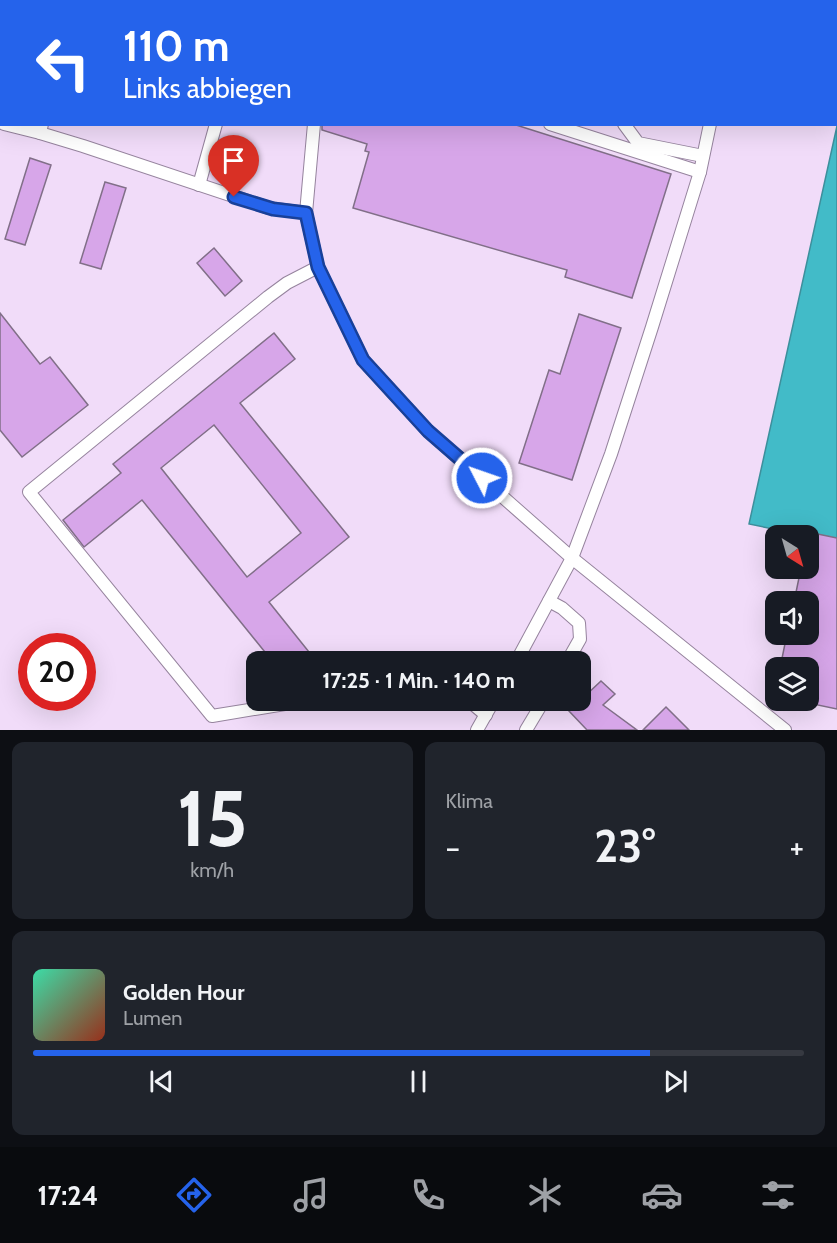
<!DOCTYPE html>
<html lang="de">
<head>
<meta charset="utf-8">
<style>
  :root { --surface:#171b24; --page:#20242c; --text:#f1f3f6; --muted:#9ea1a6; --line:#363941; --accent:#2563eb }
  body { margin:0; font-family:Cabin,sans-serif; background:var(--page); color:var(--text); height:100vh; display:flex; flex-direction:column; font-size:22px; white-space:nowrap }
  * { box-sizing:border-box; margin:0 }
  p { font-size:20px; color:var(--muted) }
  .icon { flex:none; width:33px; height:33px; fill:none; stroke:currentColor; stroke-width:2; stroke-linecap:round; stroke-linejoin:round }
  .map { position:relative; height:730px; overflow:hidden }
  .side { display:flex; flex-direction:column; gap:12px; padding:12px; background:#0d0f14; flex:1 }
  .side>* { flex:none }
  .banner { position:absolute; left:0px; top:0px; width:837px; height:126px; box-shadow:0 6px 24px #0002; background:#2563eb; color:#fff; overflow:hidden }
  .needle { width:39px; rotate:143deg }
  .tools { position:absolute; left:765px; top:525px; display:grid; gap:12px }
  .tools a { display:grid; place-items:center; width:54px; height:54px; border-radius:12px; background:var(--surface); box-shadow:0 6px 24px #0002; font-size:30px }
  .speed { position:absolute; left:18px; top:633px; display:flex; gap:12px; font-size:30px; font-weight:700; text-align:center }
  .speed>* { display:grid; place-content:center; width:78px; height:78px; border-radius:50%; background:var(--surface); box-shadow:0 6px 24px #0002; line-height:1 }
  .speed .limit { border:9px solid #d22; background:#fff; color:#111 }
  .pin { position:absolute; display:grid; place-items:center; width:51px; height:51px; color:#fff; margin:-62px -26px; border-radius:50% 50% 50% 0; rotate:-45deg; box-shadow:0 0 6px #0007 }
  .pin .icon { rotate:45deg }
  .me { position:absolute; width:66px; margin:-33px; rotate:311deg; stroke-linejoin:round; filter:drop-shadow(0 0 4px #0008) }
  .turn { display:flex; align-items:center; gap:21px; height:126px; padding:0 24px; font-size:27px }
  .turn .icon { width:78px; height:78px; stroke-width:2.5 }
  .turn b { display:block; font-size:42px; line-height:51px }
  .big { font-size:45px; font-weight:700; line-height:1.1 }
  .side .widget { flex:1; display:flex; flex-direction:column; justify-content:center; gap:9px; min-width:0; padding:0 21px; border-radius:12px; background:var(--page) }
  .side .dial { align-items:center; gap:0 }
  .dial b { font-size:78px; line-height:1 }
  .song { display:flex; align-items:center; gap:18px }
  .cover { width:72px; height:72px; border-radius:9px; background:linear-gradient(135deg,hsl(160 70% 55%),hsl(10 70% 35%)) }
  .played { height:6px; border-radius:3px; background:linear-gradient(90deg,var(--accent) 80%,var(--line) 80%) }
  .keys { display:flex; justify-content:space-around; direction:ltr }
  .heat { display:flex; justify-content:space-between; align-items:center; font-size:33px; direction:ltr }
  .side .tiles { flex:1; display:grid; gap:12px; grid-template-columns:1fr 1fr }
  .widget:last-child { grid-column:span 2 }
  .trip { position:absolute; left:246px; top:651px; width:345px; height:60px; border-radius:12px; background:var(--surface); box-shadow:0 6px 24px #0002; font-weight:700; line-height:60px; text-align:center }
  .dock { display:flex; height:96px; justify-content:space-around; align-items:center; background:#090b0e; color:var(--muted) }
  .dock .icon { width:42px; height:42px }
  .dock .selected { color:var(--accent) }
  .dock b { font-size:27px; color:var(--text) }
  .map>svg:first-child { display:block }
</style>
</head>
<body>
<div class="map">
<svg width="837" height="730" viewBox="0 0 837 730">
  <rect width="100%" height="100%" fill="#f1dcf9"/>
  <path fill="#42bbc8" stroke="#3d8f9c" stroke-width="1.5" d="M837,126V700L835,543L808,536L749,524Z"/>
  <g fill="#d7a6e9" stroke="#816f88" stroke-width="1.5" fill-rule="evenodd">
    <path d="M322,124H513L671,174L632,298L565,277L567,270L353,208L369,152L365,151L367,144L322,130Z"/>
    <path d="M30,158L51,165L25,245L5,239Z"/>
    <path d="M105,182L126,188L101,269L80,263Z"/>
    <path d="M214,248L242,281L225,296L197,263Z"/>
    <path d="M0,313L40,364L50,357L88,405L22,457L0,430Z"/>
    <path d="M579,314L621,328L572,480L519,463L549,370L560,374Z"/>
    <path d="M274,333L295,359L240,403L349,537L269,602L317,662H273L142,500L84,547L63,520L121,473L113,464ZM214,425L301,533L247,577L161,468Z"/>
    <path d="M808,532L837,538V709L808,703V668H780L787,634H808V602H794L801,568H808Z"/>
    <path d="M601,681L615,694L603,705L637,730H587L569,711Z"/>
    <path d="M666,707L689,730H643Z"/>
  </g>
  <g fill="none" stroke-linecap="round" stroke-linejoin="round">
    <defs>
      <g id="lane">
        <path d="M73,2V0"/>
        <path d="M107,2V0"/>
        <path d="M137,2L138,0"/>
        <path d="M341,2V0"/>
        <path d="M737,2V0"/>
        <path d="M4,124L40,133"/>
        <path d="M42,124L40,133L83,146L269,208L306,213"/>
        <path d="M314,124L306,213L318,267L363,360L428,431L572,558L785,730"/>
        <path d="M550,124L700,172"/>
        <path d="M624,124L638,143L703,156"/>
        <path d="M199,185L216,124"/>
        <path d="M549,601L562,608L579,623L580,639L567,662"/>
        <path d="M516,662L572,558L611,454L652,327L700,172L710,124"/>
        <path d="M309,700L212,716L29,492L268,297L287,283L318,267"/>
        <path d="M468,700L486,715"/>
        <path d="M477,730L494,700"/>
        <path d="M526,730L544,700"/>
      </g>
    </defs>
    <use href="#lane" stroke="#96849e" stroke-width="14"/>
    <use href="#lane" stroke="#fff" stroke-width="12"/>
  </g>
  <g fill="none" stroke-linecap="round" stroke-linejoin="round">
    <defs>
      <path id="route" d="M234,197L273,209L306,213L318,267L363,360L428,431L482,478"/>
    </defs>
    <use href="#route" stroke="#184099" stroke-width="15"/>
    <use href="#route" stroke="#2563eb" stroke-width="10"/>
  </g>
</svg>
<div class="tools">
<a><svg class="needle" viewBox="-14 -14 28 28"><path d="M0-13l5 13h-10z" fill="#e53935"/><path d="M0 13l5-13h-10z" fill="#9ea1a6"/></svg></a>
<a><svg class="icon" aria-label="sound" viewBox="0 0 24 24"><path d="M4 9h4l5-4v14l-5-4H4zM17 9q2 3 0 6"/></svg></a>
<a><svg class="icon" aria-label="layers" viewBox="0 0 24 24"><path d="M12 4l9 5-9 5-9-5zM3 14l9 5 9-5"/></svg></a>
</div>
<div class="speed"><div class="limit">20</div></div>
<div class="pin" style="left:234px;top:197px;background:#d93025"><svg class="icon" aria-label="arrive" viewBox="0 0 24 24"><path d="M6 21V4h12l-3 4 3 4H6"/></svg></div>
<svg class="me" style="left:482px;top:478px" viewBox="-20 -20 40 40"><circle r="17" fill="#2563eb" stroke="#fff" stroke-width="3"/><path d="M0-11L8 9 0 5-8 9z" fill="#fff"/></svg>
<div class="trip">17:25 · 1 Min. · 140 m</div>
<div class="banner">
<div class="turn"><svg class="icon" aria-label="left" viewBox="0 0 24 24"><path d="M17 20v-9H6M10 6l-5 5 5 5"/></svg><div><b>110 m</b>Links abbiegen</div></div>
</div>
</div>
<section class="side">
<div class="tiles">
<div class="widget dial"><b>15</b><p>km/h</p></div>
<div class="widget"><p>Klima</p>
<div class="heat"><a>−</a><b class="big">23°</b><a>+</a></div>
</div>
<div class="widget">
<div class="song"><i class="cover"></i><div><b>Golden Hour</b><p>Lumen</p></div></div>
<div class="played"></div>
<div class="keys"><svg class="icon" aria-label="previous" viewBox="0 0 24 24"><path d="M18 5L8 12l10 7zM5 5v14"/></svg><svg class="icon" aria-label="pause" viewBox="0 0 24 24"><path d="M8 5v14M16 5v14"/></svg><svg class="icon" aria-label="next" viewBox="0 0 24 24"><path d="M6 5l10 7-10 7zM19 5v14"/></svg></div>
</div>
</div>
</section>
<nav class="dock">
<b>17:24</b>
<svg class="icon selected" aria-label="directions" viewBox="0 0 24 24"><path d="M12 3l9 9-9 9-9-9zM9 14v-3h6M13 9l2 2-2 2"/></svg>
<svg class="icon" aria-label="music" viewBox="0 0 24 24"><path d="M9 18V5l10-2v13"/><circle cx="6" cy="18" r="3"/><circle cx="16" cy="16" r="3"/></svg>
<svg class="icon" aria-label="phone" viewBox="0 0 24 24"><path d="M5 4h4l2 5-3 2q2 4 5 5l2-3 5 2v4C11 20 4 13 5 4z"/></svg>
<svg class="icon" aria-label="climate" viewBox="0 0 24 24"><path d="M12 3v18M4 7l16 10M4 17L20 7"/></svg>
<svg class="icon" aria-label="car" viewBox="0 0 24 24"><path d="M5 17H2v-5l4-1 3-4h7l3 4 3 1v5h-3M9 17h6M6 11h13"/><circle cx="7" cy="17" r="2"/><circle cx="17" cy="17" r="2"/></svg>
<svg class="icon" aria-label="filters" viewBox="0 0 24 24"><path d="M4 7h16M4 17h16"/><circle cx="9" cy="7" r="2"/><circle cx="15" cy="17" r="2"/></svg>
</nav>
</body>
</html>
